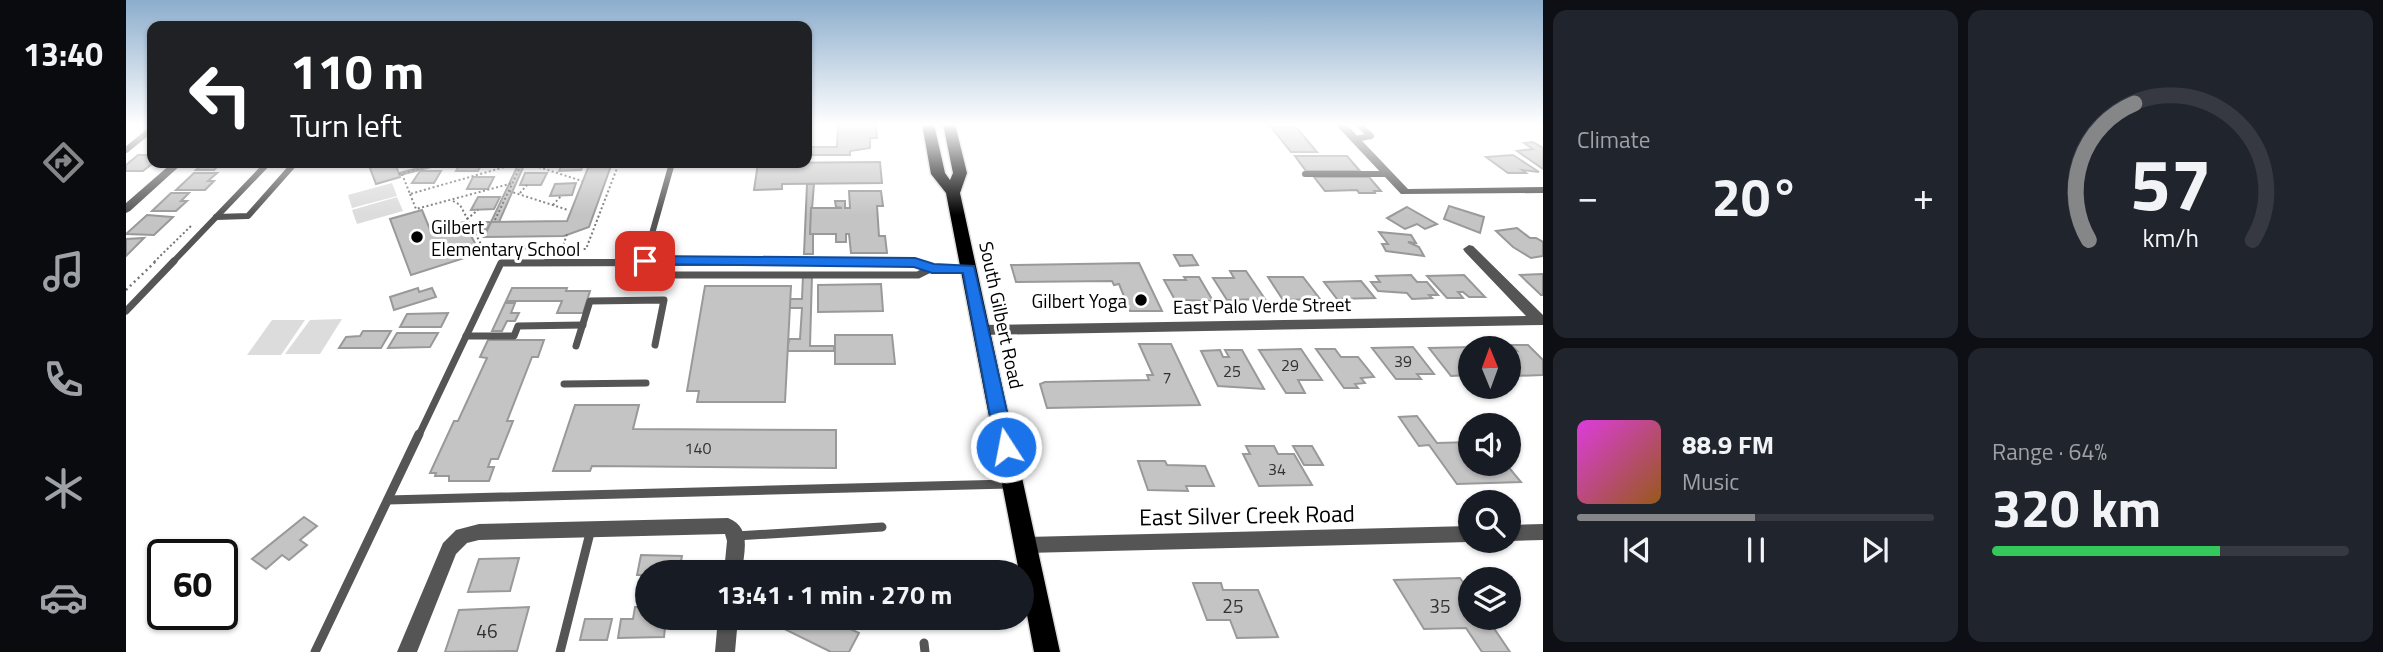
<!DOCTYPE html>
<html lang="en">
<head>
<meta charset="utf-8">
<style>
  :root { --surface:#171b24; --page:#20242c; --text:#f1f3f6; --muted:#9ea1a6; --line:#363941; --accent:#858687 }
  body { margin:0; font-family:"Titillium Web",sans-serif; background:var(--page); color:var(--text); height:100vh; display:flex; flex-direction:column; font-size:26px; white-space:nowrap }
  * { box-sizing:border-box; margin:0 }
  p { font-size:23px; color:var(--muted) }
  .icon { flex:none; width:38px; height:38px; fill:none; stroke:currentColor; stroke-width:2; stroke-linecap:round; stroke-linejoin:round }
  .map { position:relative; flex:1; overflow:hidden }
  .panel { display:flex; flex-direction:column; gap:10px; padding:10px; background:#0d0f14; width:840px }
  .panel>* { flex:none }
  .top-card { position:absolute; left:21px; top:21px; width:665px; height:147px; border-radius:14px; box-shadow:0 2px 5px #0004; background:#202124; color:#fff; overflow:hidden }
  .needle { width:46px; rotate:359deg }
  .buttons { position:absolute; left:1332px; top:336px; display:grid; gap:14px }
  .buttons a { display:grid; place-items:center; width:63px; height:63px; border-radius:50%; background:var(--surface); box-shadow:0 2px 5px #0004; font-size:35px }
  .speed { position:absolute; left:21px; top:539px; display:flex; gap:14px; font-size:35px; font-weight:700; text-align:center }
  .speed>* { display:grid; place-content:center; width:91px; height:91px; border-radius:50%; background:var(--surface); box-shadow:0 2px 5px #0004; line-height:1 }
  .speed .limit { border:4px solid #111; border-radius:10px; background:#fff; color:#111 }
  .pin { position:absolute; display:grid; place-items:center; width:60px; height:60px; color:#fff; margin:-30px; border-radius:14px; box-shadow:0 4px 10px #0006 }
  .me { position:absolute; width:77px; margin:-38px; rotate:349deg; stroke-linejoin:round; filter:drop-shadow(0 0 5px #0008) }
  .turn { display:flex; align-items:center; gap:24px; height:147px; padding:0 28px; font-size:32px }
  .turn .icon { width:91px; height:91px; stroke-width:2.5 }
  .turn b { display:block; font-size:49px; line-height:60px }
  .big { font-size:52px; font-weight:700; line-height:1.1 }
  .panel .card { flex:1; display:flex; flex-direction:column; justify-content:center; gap:10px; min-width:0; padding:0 24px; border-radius:14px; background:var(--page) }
  .panel .dial { align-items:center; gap:0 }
  .dial svg { height:182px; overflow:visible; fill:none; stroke:var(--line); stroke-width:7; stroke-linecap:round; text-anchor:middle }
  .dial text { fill:var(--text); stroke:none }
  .song { display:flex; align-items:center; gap:21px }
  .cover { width:84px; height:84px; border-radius:10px; background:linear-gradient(135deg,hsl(300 70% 55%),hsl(30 70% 35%)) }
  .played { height:7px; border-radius:4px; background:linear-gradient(90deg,var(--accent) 50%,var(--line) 50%) }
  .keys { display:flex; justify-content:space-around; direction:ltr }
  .heat { display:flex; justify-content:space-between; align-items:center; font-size:38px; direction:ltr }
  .charge { height:10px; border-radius:5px; background:linear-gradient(90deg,#34c759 64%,var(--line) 0) }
  .panel .tiles { flex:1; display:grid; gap:10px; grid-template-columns:repeat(2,1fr) }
  .trip { position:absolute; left:509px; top:560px; width:399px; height:70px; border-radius:35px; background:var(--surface); box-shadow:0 2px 5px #0004; font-weight:700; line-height:70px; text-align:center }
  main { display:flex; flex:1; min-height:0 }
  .tab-bar { display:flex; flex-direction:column; width:126px; justify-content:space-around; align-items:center; background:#090b0e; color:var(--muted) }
  .tab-bar .icon { width:49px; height:49px }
  .tab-bar .on { color:var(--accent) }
  .tab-bar b { font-size:32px; color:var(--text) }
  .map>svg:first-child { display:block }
</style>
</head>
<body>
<main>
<nav class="tab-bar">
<b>13:40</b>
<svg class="icon on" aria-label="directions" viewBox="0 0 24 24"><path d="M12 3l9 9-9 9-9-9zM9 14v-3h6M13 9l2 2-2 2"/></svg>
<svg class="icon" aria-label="music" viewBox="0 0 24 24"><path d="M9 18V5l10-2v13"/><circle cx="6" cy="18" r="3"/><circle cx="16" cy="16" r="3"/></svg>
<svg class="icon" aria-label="phone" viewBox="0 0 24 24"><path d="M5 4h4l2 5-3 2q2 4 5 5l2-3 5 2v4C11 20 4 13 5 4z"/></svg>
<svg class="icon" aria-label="climate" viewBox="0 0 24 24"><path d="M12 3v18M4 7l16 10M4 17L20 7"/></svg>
<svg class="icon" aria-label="car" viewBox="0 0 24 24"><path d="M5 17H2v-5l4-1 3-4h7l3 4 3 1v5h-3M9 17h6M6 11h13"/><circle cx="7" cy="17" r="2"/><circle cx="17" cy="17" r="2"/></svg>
</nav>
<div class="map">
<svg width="1417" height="652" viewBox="0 0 1417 652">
  <rect width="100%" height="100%" fill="#fff"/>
  <g fill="#dcdcdc">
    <path d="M266,183L271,196L226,208L222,195Z"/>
    <path d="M271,197L277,211L231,224L226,210Z"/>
    <path d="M216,319L194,354H159L184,320Z"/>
    <path d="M146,320H179L155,355H121Z"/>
  </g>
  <g fill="#c4c4c4" stroke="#999" stroke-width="2">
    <path d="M712,124L750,125L751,138H744V148L724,151V155H684V147H711Z"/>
    <path d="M1145,127H1170L1191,152H1165Z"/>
    <path d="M1407,142L1417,148V169L1391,151L1407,149L1398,143Z"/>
    <path d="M12,155H26L27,163L17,171H0V165Z"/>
    <path d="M1387,155L1407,168L1413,172L1396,170L1400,173H1382L1360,157Z"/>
    <path d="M1169,156H1221L1234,171H1180Z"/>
    <path d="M754,162L756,183L656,184V189L628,190L632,163Z"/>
    <path d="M78,163H95L88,170H70Z"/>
    <path d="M242,163H269L274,177L250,184Z"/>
    <path d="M312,163H321L274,175L273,173Z"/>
    <path d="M335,163H356L352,171H330Z"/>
    <path d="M393,163H399L373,222H365Z"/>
    <path d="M437,163H458L455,170L433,171Z"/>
    <path d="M464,163H486L463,227L438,236L358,237L365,222L441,221Z"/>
    <path d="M294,171H315L308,183H286Z"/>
    <path d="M68,173H91L82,181H88L79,190H50Z"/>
    <path d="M399,173H421L415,185H394Z"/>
    <path d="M347,177H368L362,189H341Z"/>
    <path d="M1188,177H1243L1255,191H1248L1249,193H1233L1231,190L1199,191Z"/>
    <path d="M450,183L446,195L424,196L429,184Z"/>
    <path d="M681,184H688L684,234H687V254H678Z"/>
    <path d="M723,191H755L757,206H751L753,236H759L761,253H725L723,234H720V242H710V234H684L685,208H716L710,207L709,201H719V208H724Z"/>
    <path d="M45,193H63L55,201H61L50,211H26Z"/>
    <path d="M352,197H374L368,209L345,210Z"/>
    <path d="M1323,206L1358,217L1354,233L1318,219Z"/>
    <path d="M1281,207L1311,224L1299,229L1291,224L1279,229L1261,218Z"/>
    <path d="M296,210L305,232L338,222L354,253L285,275L264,219Z"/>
    <path d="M21,215L47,217L28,235L0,234Z"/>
    <path d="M355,222H365L361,229L343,233L340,227Z"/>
    <path d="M1391,228L1404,238H1410L1417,242V256L1405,258L1387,247L1370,231Z"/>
    <path d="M1253,232L1285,235L1290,243L1282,242L1293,247L1298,256L1260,251L1256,244H1262Z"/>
    <path d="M18,238L0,256V239Z"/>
    <path d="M1048,255H1066L1072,265L1054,266Z"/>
    <path d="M1013,263L1036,311H1004L993,284L988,285L986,281L890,282L885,265Z"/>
    <path d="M1104,271H1120L1139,299L1101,300L1087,278H1108Z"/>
    <path d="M1417,274V295H1415L1394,275Z"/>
    <path d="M677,275H686L684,346H708V351H661L663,339H674L676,308H664V299H676Z"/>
    <path d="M1285,275L1291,282H1301L1312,295H1303L1306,298L1286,299L1281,293L1252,291L1245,282H1254L1250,276Z"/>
    <path d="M1338,275L1359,297H1343L1337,292H1332L1337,298H1321L1301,276Z"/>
    <path d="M1058,277H1073L1087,301L1049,300L1038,280H1060Z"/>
    <path d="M1142,277H1177L1194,299L1157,300Z"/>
    <path d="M1235,281L1249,298L1211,299L1198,282Z"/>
    <path d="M755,284L757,311L692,312V285Z"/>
    <path d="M579,286H665L659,402H571L573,391H561Z"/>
    <path d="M292,288L293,292L306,288L310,297L268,310L264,297Z"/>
    <path d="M386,288H441L440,291H464L457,313H431L436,301H380Z"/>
    <path d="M379,303H389L385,313H393L389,321H381L376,331H366Z"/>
    <path d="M322,313L315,327H274L281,314Z"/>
    <path d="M237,331H265L255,348H213L220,337L234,336Z"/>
    <path d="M271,333H312L304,347L262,348Z"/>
    <path d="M709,335H766L769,364H709Z"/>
    <path d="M362,340H418L412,357H406L381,421H387L372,459H365L362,467H368L363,481H323V476H309L310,473H304L328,421H332L361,358L354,357Z"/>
    <path d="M1013,344H1045L1074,405L921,408L914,384L919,382L1023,380L1021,375H1027Z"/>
    <path d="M1385,345H1402L1417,360V375L1389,376L1382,369V350L1391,351Z"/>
    <path d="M1287,347L1308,374H1291L1295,379H1270L1246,348Z"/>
    <path d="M1347,347L1344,348V375L1325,376L1303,348Z"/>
    <path d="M1175,349L1196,380H1172L1179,393H1160L1133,350Z"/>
    <path d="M1190,349H1209L1215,357H1232L1248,377L1235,378L1239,383L1229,384L1232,388H1218Z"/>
    <path d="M1094,350L1097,357H1103L1099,350H1116L1138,389L1092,386L1075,351Z"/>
    <path d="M449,405H513L507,429L710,430V468L466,466L464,471H427Z"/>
    <path d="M1291,416L1311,443L1344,442V464H1380L1395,482L1331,484L1303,445L1293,446L1273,417Z"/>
    <path d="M1120,446H1148L1152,454H1168L1186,485L1133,486L1117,454H1124Z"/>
    <path d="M1167,446H1186L1197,465H1178Z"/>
    <path d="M1012,461H1039L1041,465L1079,466L1088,486H1060L1062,491L1022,490Z"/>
    <path d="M178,517L191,526L174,540L181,545L163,560L156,555L140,569L126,559Z"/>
    <path d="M515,555L556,556L553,572H522V591H517L520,575H511Z"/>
    <path d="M393,558L384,591L342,592L353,559Z"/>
    <path d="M1334,578L1344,592V618H1361L1384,652H1356L1340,628L1298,629L1268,580Z"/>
    <path d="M1067,583H1095L1097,590H1132L1152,637L1111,638L1104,620H1081Z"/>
    <path d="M403,607L391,651L319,652L333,610Z"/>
    <path d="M509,607H522V618H540L538,637L492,638L495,619H507Z"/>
    <path d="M647,618H701L733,633L723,652H705L644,622Z"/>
    <path d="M459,619H486L481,640H454Z"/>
  </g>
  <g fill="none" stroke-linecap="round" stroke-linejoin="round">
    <defs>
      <path id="primary" d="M796,124H808L819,173L824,180L827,173L817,124H829L841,173L834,193L934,652H908L896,588V572H893L820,193L805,174Z"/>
    </defs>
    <use href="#primary" stroke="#dbdbdb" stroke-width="3"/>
    <g stroke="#777" stroke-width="2" stroke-dasharray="2 2.5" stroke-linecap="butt">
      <path d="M400,163L456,181"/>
      <path d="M273,174L317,163"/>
      <path d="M276,174L284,194L393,163"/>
      <path d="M383,191L442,210"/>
      <path d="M394,193L401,185"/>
      <path d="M284,194L290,209L387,183"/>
      <path d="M327,201L334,205L357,248L460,249L493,163"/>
      <path d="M427,205L435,196"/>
      <path d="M341,219L352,210"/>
      <path d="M369,220L396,163"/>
      <path d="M436,249L441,234"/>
      <path d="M28,262L65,226"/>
    </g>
    <path stroke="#777" stroke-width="2.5" stroke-dasharray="2 3.5" stroke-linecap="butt" d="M0,290L30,261"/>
    <g stroke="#555" stroke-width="6">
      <path d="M1229,139L1245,136L1232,124"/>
      <path d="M0,150L26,129"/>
      <path d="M1179,174H1262"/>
      <path d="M90,217L122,216L169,163"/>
      <path d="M47,262L142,163"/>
      <path d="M420,262H790"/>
      <path d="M518,262L546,163"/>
    </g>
    <g stroke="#555" stroke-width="7">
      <path d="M519,261L515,275H792L806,268"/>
      <path d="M0,311L48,261"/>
      <path d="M340,336H388L392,326L457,325"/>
      <path d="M450,346L464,301L538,300L529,345"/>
      <path d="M438,384L520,383"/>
      <path d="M293,435L375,263L789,262L806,268L841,269"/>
    </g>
    <g stroke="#555" stroke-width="9">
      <path d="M262,500L883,484"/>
      <path d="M610,536L756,527"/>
      <path d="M798,643L799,652"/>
      <path d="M189,652L293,434"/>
      <path d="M434,652L465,529"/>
    </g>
    <g fill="#555" fill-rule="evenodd">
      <path d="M1209,124H1220L1282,189L1417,187V193L1275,194Z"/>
      <path d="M46,163H57L4,211L0,213V203Z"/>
      <path d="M1343,245L1347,246L1417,315V325L856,335L849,330L856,325L1400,316L1339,252L1337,249Z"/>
      <path d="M602,518C626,527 618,552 616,572H598L601,541L599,534L353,540L341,543L330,554L291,652H271L317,543L330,530L353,524Z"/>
      <path d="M1417,524V540L1382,541V525Z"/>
      <path d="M1344,526V541H1347L1344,542L900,553L894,551L891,545L894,539L900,537Z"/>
      <path d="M592,618H612L609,652H589Z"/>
    </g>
    <use href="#primary" fill="#000" fill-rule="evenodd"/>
  </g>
  <linearGradient id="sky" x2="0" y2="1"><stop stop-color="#8cadcc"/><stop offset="0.58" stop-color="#fff"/><stop offset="1" stop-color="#fff" stop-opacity="0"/></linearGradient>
  <rect width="1417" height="215" fill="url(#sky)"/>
  <path fill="#1a73e8" stroke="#114b97" stroke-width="2" d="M519,256L789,258L808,264L848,266L889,447L886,452L880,454L873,452L870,447L837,273H806L788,267L514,264L512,261Z"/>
  <g fill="#000" stroke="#fff" stroke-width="2.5">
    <circle cx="291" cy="237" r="7"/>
    <circle cx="1015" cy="300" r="7"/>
  </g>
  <g text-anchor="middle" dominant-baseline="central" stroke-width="6" stroke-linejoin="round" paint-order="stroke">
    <g font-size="16" fill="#313131">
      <text x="1277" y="361">39</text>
      <text x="1164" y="365">29</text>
      <text x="1106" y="371">25</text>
      <text x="1041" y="377">7</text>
      <text x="572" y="448">140</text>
      <text x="1151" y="469">34</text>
    </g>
    <g font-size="19" fill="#000" stroke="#fff" text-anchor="start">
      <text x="305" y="226">Gilbert<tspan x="305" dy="22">Elementary School</tspan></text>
      <text x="1001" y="300" text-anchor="end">Gilbert Yoga</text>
    </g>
    <g font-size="19" fill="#000" stroke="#fff">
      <text transform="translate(1136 305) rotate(-1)">East Palo Verde Street</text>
      <text transform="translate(876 315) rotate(78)">South Gilbert Road</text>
    </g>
    <g font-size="19" fill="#313131">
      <text x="1107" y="605">25</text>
      <text x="1314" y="605">35</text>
      <text x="361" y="630">46</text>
    </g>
    <g font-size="23" fill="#000" stroke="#fff">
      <text transform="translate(1121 515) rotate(-1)">East Silver Creek Road</text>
    </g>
  </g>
</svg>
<div class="buttons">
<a><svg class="needle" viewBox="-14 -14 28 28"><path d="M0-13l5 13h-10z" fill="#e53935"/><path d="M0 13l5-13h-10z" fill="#9ea1a6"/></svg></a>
<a><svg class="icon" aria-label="sound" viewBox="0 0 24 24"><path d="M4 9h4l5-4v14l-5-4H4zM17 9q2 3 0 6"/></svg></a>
<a><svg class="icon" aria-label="search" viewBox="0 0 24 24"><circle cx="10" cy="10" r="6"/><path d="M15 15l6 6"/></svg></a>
<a><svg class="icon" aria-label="layers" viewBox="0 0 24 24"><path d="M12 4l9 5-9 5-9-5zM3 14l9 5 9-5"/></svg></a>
</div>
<div class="speed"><div class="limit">60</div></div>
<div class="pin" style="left:519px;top:261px;background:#d93025"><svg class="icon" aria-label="arrive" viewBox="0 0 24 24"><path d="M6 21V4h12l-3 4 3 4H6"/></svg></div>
<svg class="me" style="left:880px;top:447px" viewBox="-20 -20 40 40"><circle r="17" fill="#1a73e8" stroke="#fff" stroke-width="3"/><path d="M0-11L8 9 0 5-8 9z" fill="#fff"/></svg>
<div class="trip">13:41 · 1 min · 270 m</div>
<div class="top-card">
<div class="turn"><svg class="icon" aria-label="left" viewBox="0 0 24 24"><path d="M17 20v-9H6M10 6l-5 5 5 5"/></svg><div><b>110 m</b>Turn left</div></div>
</div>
</div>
<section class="panel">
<div class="tiles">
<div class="card"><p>Climate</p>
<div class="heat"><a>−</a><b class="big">20°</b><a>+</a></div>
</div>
<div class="card dial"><svg viewBox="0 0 100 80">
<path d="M14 69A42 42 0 1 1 86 69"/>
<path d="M14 69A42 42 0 0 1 34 9" stroke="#858687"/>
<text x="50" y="56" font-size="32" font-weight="700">57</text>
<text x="50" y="72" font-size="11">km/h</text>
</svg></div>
<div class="card">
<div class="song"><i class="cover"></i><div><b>88.9 FM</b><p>Music</p></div></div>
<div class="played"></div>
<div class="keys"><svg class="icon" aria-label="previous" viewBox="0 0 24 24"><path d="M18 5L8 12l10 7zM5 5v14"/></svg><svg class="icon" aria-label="pause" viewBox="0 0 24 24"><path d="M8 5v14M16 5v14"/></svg><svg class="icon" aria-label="next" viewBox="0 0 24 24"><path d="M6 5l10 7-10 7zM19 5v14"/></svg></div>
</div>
<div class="card"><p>Range · 64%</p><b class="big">320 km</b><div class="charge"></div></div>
</div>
</section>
</main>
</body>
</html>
